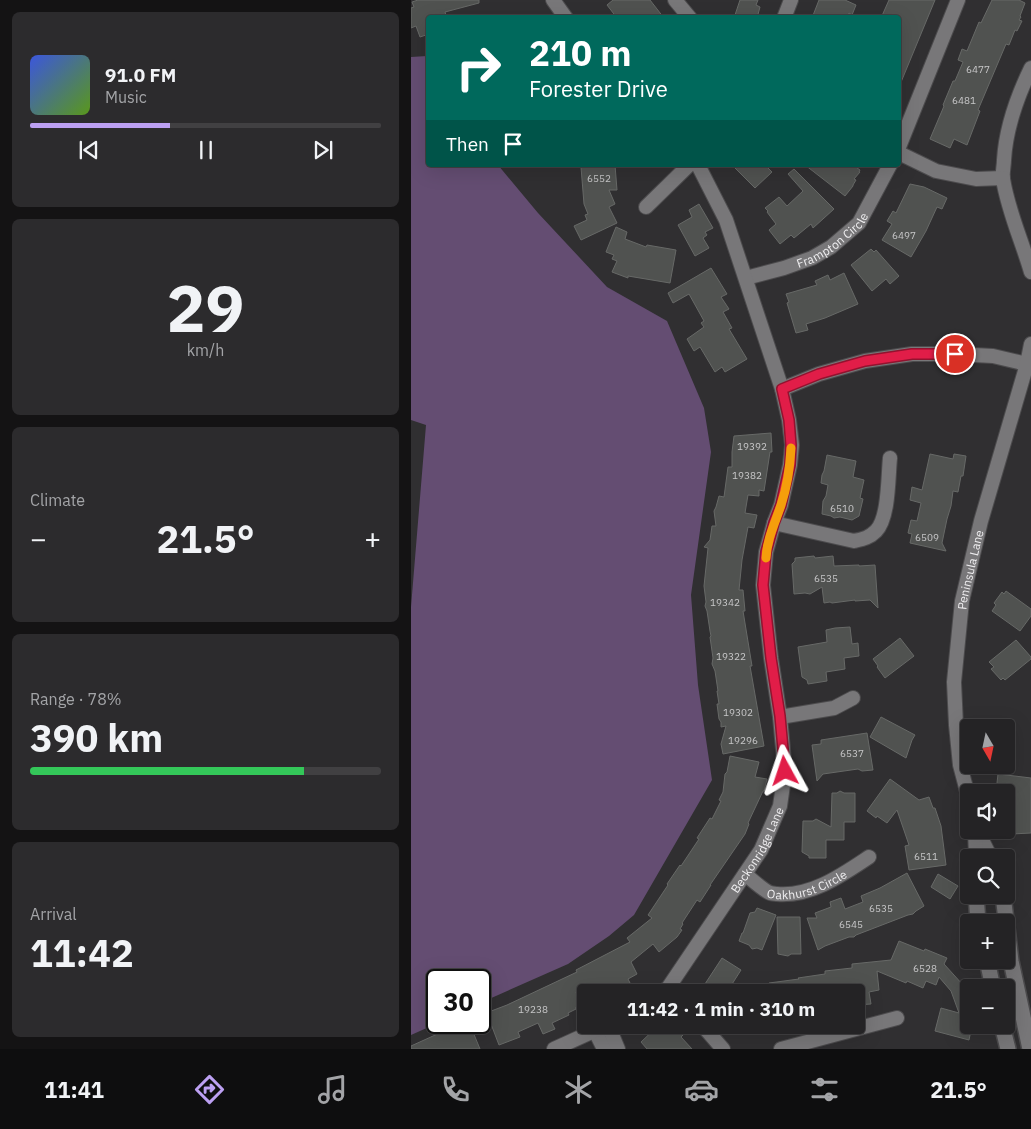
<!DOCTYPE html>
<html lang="en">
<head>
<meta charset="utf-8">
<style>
  :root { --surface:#242325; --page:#2c2b2d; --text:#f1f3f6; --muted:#a3a4a7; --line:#414042; --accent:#bca0f2 }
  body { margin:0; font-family:"IBM Plex Sans",sans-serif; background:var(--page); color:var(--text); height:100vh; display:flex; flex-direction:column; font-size:19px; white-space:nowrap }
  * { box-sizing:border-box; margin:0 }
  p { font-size:16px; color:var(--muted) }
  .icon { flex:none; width:28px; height:28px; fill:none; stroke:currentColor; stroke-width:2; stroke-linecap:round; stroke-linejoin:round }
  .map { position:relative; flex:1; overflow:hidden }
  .sheet { display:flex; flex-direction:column; gap:12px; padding:12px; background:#141314; width:411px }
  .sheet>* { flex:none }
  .hud { position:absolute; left:15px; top:15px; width:475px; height:152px; border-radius:5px; box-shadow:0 5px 20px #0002,0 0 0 1px var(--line); background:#00695c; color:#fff; overflow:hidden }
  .needle { width:32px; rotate:171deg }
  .buttons { position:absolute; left:549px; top:719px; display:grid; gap:10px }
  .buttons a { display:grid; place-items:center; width:55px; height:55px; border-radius:5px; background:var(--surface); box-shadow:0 5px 20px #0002,0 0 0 1px var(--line); font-size:25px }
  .speed { position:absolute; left:15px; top:969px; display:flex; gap:10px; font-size:25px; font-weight:700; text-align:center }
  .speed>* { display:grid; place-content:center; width:65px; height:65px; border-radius:50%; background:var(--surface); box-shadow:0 5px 20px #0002,0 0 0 1px var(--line); line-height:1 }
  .speed .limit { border:2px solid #111; border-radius:8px; background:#fff; color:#111 }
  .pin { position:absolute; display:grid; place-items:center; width:42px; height:42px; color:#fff; margin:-21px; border:2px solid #fff; border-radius:50%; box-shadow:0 1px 5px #0007 }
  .me { position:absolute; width:55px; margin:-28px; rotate:355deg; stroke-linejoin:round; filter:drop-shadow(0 0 4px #0008) }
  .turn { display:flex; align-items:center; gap:18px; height:105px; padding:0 20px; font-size:22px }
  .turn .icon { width:65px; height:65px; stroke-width:2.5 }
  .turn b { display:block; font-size:35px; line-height:42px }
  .then { display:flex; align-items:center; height:48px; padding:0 20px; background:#0003; gap:10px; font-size:19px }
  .big { font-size:38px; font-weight:800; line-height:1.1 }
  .sheet .tile { flex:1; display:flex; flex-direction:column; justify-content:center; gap:8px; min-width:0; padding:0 18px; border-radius:8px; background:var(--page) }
  .sheet .dial { align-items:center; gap:0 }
  .dial b { font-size:65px; line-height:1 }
  .song { display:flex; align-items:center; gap:15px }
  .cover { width:60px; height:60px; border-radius:8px; background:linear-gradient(135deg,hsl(230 70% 55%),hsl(90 70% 35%)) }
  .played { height:5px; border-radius:2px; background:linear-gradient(90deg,var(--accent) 40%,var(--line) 40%) }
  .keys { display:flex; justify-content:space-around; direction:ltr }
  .heat { display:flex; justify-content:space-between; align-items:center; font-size:28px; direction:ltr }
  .charge { height:8px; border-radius:4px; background:linear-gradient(90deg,#34c759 78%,var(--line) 0) }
  .trip { position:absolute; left:166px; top:984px; width:288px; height:50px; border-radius:5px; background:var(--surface); box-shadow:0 5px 20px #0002,0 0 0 1px var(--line); font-weight:800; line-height:50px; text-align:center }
  .menu { display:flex; height:80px; justify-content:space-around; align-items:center; background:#0e0e0f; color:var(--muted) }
  .menu .icon { width:35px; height:35px }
  .menu .on { color:var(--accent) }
  .menu b { font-size:22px; color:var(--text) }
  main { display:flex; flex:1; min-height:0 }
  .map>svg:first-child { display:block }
</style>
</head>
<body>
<main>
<section class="sheet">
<div class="tile">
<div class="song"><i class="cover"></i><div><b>91.0 FM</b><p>Music</p></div></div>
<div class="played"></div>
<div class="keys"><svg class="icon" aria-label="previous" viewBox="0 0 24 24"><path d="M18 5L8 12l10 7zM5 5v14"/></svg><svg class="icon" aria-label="pause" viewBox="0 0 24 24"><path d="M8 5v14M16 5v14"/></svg><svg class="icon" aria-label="next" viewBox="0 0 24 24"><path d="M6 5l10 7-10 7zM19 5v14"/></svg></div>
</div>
<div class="tile dial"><b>29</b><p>km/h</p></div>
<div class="tile"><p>Climate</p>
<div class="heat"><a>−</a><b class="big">21.5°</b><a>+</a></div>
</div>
<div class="tile"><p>Range · 78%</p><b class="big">390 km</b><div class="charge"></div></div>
<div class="tile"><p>Arrival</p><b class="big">11:42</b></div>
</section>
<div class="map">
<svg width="620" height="1049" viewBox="0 0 620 1049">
  <rect width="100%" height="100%" fill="#302f31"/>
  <path fill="#644d72" d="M16,56L18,59V165H87L127,213L196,287L256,321L293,408L300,452L280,595L287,685L301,780L223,915L198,936L157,964L69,1003V980H26L27,1023L0,1035V607L15,425L0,420V57Z"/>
  <g fill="#505250" stroke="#676967">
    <path d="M7,0H68V3L34,12L36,18H18V34L9,37L5,26L0,28V8L3,7L1,2Z"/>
    <path d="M202,0H239L253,18H206L196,5Z"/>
    <path d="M329,0H347L345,5L349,7L346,18H323Z"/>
    <path d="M408,0H434L445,5L441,15L438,13L436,18H401Z"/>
    <path d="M478,0H524L488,87V18H470Z"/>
    <path d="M581,0H608L614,3L609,16L610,17L608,20L611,21L606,31L604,30L598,45L595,44L567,110L569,111L556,145L543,139L539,148L519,139L533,106L532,105L542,81H544L552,62L547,60L551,49L556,51L568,22L570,23Z"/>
    <path d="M179,165H204L206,190H198L204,204L198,207L206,223L170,240L163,226L176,220L174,215L177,214L173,204L170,167H179Z"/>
    <path d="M321,165H354L361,172L344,188Z"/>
    <path d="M394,165H442L449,170L448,172H449L443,179L445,180L442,185V186L434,196Z"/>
    <path d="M383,169L423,209L402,228L400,224L383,238L380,235L369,244L358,230L365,224L356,212L357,211L354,208L368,197L376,206L392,191L377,174Z"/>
    <path d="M499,184L513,187L536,198L531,209L526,207L515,231L500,257L471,240L481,224L476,221L482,211L485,213Z"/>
    <path d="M288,204L302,228L294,232L296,235L292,238L298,248L284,256L267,225L281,217L278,210Z"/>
    <path d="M205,227L216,232L214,239L235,247L236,245L265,250L259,283L217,276V278L201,272L206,261L201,259L203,255L195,252Z"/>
    <path d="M460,249L463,252L465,250L488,276L479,284L475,279L461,291L440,265Z"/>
    <path d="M300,268L316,294L310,297L318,309L312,312L321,328L318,329L336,359L314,372L311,367L304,372L289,347L283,351L276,339L293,327L290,323L293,321L278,294L262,303L257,293Z"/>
    <path d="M433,273L447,304L414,318L395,324L397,330L385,333L376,303L378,302L375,294L406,285L404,281L417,275L419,280Z"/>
    <path d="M360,433L361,452H359L353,491L348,490V496L337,495L334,513L346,515L343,528L337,527L331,560L328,590H332L334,611H332L341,666H339L353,746L312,754L310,744L315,726L310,727V722L308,719L306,704H308L306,691H307L304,671L301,664L302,658L299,637L300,636L299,631L296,611L294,606L295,602L293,586L297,548L293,547L299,540L301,526H305L303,511L305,507L308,496L313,497L317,467H321V452L323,436Z"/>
    <path d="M519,454L542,459L543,454L555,456L552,476H550L547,492L542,491L540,506L536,519L531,543L535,551L499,543L501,534L497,533L500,520L506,521L510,503L499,500L501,487L511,490Z"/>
    <path d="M416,455L445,461L442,477L453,480L449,498L452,499L448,516L441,520L429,517L423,518L420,516L411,514L412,501L415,496L417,485L410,483L411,475L413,471Z"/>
    <path d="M403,556L404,558L422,556L423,566L448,565V566L464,565L467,608L459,600L444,601V600L421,603L419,602L413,603L411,587L399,594L394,593L383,594L381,564L384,561V558Z"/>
    <path d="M595,591L620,609V616L609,631L581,611L585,605L583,603L591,592L593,594Z"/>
    <path d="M439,627L441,644L447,643L448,656L433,658L434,669L415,672L416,681L397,684L396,680L391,677L387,647L416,642L415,630L424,628Z"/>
    <path d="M489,638L503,656L474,678L466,667L467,666L462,659Z"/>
    <path d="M605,640L620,657V659L594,680L592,678L590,680L580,669L583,667L578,662Z"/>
    <path d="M470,717L504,735L501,740L495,758L459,737Z"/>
    <path d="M456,733L462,770L451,771L447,769L412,774L406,781L401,745L410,744V740Z"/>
    <path d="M319,756L348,762L344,777L356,779L353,791H352L337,823L338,824L334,834L299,885H300L289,902L286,900L271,923L272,924L269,929L271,930L266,937L248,952L242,944L220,962L226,974L217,979L219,983L200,992H165L170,1004L165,1007V1009L157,1013L158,1015L141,1023L144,1029L132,1034L127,1023L107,1032L109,1037L88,1045L80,1024L62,1032L69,1049H0V1046L33,1031V1032L56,1022H72L70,1017L76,1015L75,1013L96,1005L166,972L165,970L219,942L216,938L241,918L237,915L257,885L256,884L269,865L270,866L288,839L286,838L299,818L301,819L310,801L308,800L312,792L314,774L316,772Z"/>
    <path d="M587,774L620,778V833L601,834L598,800H595V792H585Z"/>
    <path d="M479,779L508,800L518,797L522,808H524L530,826L535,865L498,870L494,846L498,845L486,810L476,823L466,816L465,818L456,811Z"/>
    <path d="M429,791L433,793H444V822H433V840H415V858H398V856L391,852L392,821H402L405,819L420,827L421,793H426Z"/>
    <path d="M496,873L513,906L505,911L502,914L497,915L445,935L443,937H438L414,946L407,950L396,918H406L404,913L420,907L419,902L430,898L434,909L452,902L450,896L469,888Z"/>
    <path d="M527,874L547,886L539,899L520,887Z"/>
    <path d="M346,908L365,915L351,950L346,948L341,949L338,945L328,941L331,933H332L339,913L344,912Z"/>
    <path d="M366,917H389L390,954H380L377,956L367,954Z"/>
    <path d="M488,941L513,951L514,949L536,958L533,964L552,985L558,1001V1025H561L558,1040L524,1031L530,1008L548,1013L540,991L528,977L525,985L515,981L512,988L496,981L495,983L466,971L468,990L458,992L460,1004L445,1005V992H359L358,983L388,979L387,978L414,974V971L441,968V964L480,960Z"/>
    <path d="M311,958L330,970L316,992H300L292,987Z"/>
    <path d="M248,1025H263L272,1035L270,1037L281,1049H236L230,1042Z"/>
  </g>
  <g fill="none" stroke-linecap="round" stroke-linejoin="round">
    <defs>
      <g id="minor">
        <path d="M142,0L155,18"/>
        <path d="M264,0L279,18"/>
        <path d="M373,18L380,0"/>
        <path d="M620,68C606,97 595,127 593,160C593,166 591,173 592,179C597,211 611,241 620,272"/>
        <path d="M488,147L547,0"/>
        <path d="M488,153L525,171L565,179L592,178"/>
        <path d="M235,207L278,165"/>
        <path id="s1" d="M335,278L373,268L401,258L420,247L448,223L479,165"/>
        <path d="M371,389L408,374L454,361L501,354H544L582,356L620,365"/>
        <path d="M363,523L443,541C452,539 458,538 465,531C478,518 477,477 479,458"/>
        <path d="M369,717L423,708L442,698"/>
        <path id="s2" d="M558,799L549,765L545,725L543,682L551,601L570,521L616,364L620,344"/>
        <path d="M566,830L580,858"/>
        <path d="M564,831L565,858"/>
        <path id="s3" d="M334,874C340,879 352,890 359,893C359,893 365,894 366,894C400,897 431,875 458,857"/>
        <path id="s4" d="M251,992L257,988L350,850L369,806L374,771L369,717L360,658L352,585L355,552L363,523L370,505L379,465L381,445L378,420L371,389L315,220L287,165"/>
        <path d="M197,1025L207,1049"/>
        <path d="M291,1025L312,1049"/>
        <path d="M184,1031L193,1049"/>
        <path d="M143,1049L196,1025"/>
        <path d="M370,1049L486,1018"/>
      </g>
      <g id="tertiary">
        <path d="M565,895L567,922"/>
        <path d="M592,895L600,961L619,1049"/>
        <path d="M576,960L582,988"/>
        <path d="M591,1025L597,1049"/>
      </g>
    </defs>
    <use href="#minor" stroke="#4c4b4d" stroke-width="16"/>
    <use href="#tertiary" stroke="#4c4b4d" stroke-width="18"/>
    <use href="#minor" stroke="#787779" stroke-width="14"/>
    <use href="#tertiary" stroke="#787779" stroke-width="15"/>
  </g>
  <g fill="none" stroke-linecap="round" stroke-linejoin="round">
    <defs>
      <path id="route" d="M374,771L369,716L360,658L352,585L355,552L363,523L370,505L379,465L380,445L378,420L371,389L408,374L454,361L501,354H544"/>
    </defs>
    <use href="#route" stroke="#92132f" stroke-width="12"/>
    <use href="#route" stroke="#e11d48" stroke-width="9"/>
    <path stroke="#f59e0b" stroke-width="9" d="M355,558C356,539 364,523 370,505C376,487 379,467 380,448"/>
  </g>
  <g text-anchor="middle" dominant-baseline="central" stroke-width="4" stroke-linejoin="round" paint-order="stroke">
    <g font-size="10" fill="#c7c7c8">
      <text x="567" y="69">6477</text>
      <text x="553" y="100">6481</text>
      <text x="188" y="178">6552</text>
      <text x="493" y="235">6497</text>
      <text x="341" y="446">19392</text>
      <text x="336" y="475">19382</text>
      <text x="431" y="508">6510</text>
      <text x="516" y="537">6509</text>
      <text x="415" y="578">6535</text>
      <text x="314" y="602">19342</text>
      <text x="320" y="656">19322</text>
      <text x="327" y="712">19302</text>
      <text x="332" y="740">19296</text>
      <text x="441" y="753">6537</text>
      <text x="515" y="856">6511</text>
      <text x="470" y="908">6535</text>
      <text x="440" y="924">6545</text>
      <text x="514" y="968">6528</text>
      <text x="122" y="1009">19238</text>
    </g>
    <g font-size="12" fill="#efeef0" stroke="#262527">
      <text stroke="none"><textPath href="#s1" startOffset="96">Frampton Circle</textPath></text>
      <text stroke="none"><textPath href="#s2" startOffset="232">Peninsula Lane</textPath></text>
      <text stroke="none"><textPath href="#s4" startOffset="172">Beckonridge Lane</textPath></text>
      <text stroke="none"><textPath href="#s3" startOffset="70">Oakhurst Circle</textPath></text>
    </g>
  </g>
</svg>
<div class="buttons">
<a><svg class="needle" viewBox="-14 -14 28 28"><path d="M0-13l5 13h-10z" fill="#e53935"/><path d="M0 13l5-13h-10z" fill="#a3a4a7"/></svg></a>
<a><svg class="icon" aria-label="sound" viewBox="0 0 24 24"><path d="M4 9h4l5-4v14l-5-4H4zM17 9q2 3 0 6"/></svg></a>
<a><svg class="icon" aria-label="search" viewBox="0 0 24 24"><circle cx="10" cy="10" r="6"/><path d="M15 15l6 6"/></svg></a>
<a>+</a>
<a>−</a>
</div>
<div class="speed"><div class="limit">30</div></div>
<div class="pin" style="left:544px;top:354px;background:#d93025"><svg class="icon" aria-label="arrive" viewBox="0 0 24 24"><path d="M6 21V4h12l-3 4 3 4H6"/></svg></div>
<svg class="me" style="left:374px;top:771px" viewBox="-20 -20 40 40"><path d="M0-17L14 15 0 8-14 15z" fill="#e11d48" stroke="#fff" stroke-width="4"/></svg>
<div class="trip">11:42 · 1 min · 310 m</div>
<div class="hud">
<div class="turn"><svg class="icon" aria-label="right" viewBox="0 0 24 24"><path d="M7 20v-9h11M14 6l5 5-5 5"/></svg><div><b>210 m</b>Forester Drive</div></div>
<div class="then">Then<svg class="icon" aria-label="arrive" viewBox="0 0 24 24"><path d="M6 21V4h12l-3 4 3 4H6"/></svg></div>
</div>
</div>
</main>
<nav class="menu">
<b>11:41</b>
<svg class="icon on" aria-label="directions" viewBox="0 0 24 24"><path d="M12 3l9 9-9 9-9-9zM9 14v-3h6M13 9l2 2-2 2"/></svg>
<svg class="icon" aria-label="music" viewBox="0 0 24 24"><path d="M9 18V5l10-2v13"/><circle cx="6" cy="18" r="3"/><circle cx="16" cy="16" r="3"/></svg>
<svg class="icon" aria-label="phone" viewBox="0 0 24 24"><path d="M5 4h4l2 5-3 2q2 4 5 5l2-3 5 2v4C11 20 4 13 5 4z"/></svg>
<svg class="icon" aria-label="climate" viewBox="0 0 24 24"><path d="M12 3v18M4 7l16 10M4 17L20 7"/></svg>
<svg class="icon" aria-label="car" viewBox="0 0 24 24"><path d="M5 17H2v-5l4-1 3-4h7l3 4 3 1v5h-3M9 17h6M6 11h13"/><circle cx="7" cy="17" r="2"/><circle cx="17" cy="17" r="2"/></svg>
<svg class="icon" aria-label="filters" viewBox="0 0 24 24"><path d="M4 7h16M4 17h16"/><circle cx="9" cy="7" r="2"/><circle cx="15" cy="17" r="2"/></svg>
<b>21.5°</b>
</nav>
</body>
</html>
